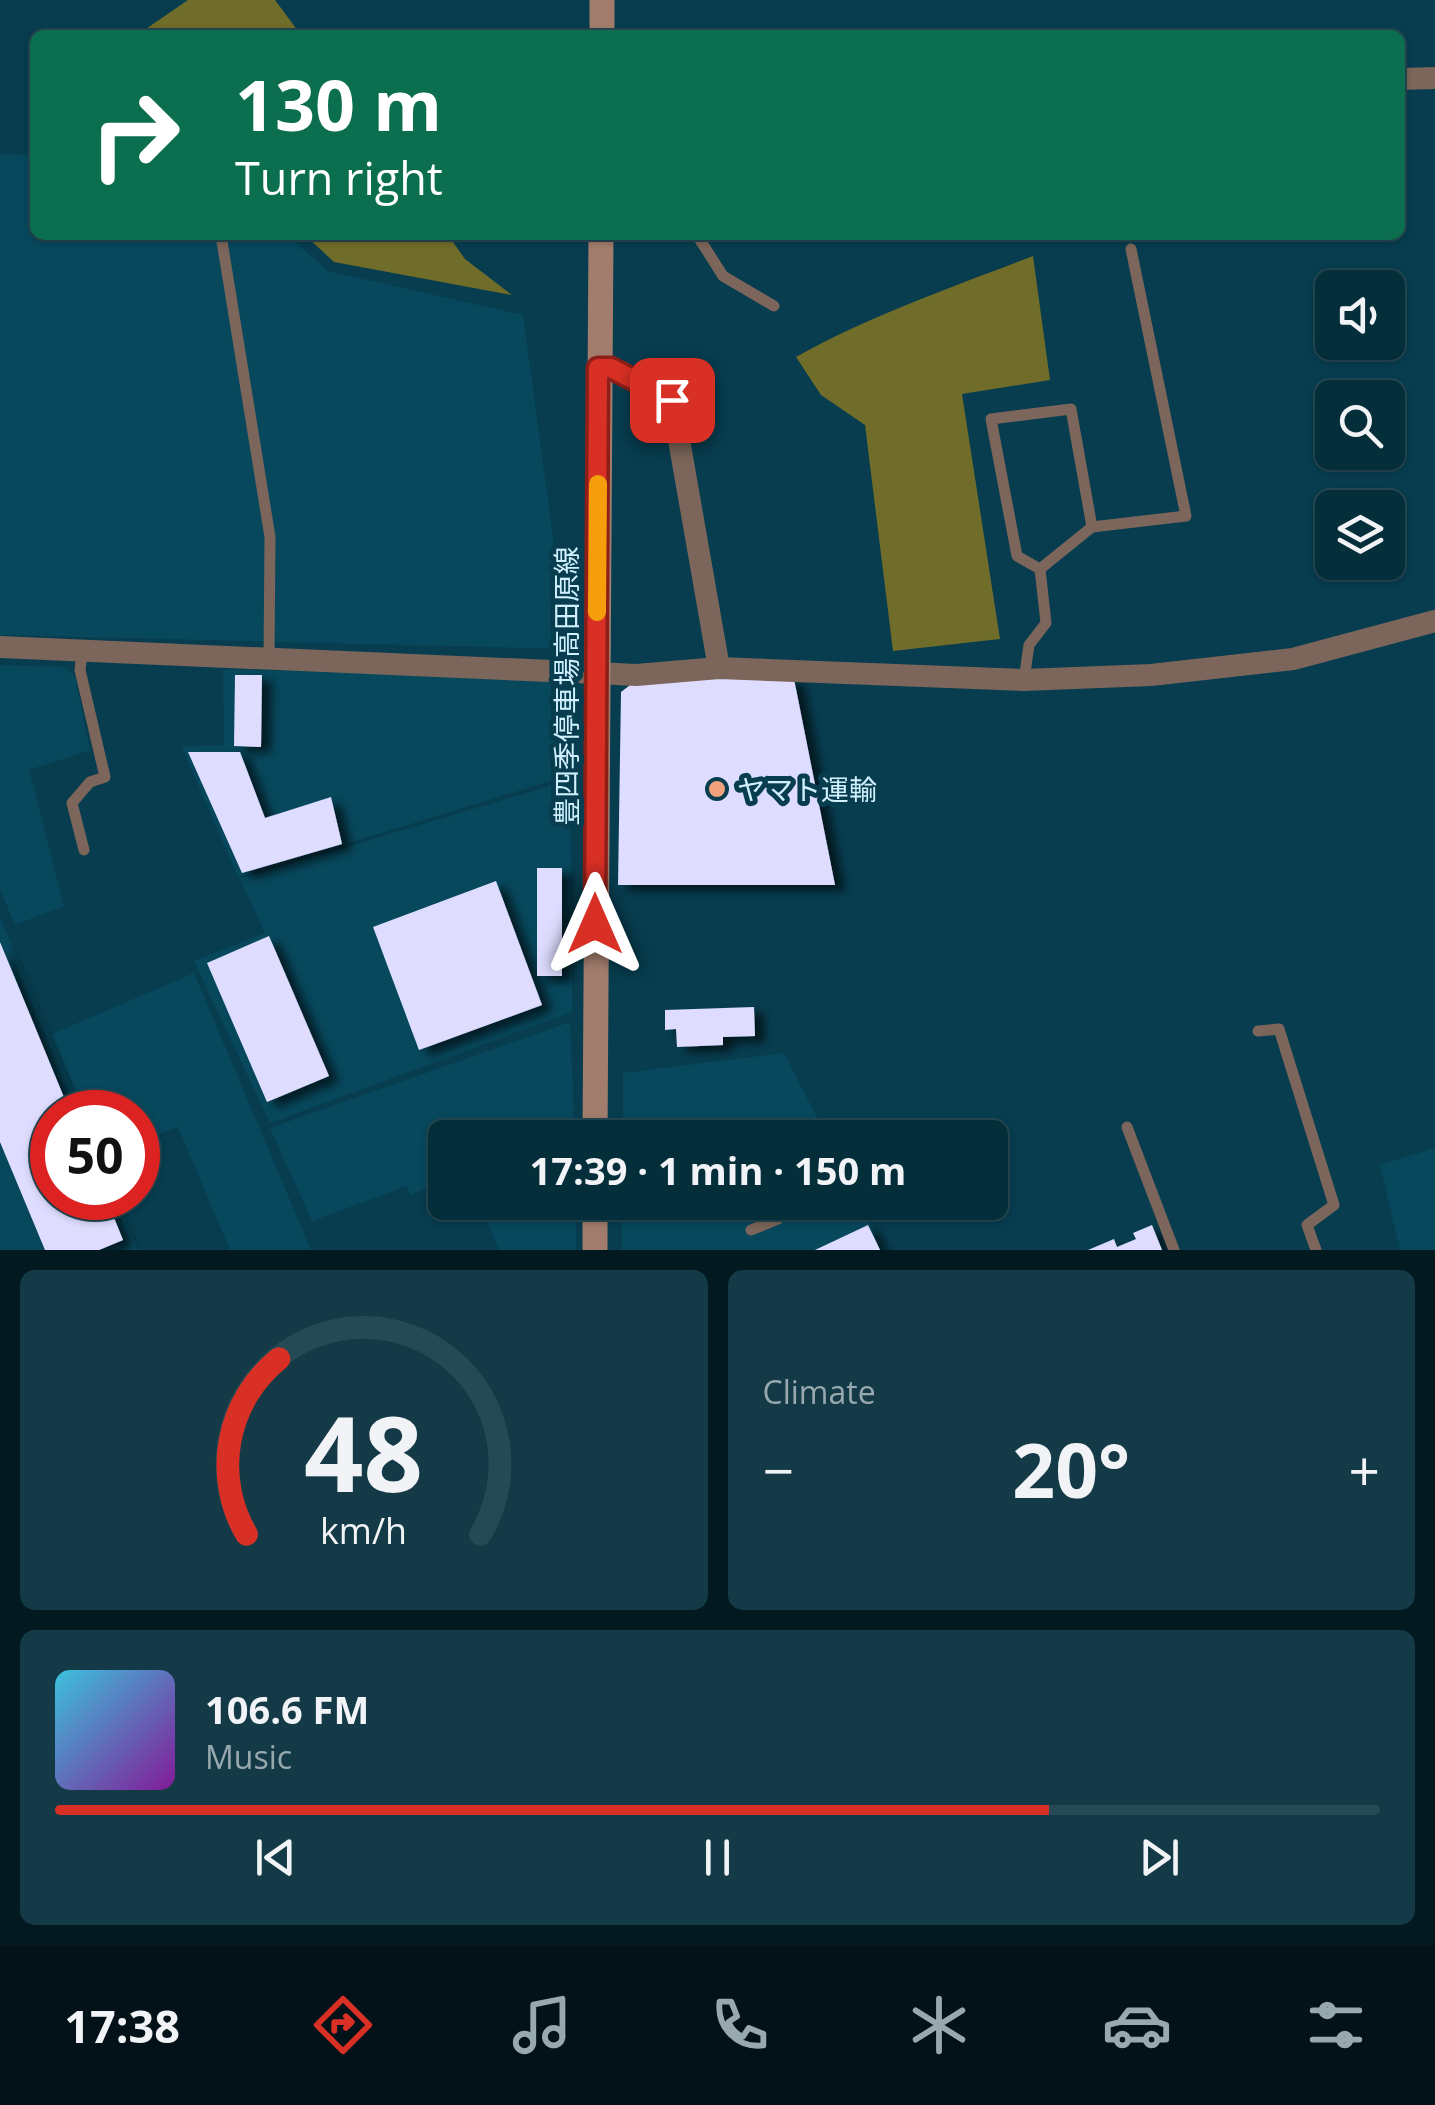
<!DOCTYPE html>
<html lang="en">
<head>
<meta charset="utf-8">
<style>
  :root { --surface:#052e3b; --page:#133a46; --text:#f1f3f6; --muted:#97a8af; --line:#264a55; --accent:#d93025 }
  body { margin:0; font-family:"Open Sans","Noto Sans JP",sans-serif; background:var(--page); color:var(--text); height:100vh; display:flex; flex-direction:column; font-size:38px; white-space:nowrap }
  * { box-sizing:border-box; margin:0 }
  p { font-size:32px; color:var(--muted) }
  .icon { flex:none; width:55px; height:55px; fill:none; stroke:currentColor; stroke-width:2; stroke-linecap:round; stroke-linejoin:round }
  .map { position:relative; height:1250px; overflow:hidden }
  .panel { display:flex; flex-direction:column; gap:20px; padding:20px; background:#031920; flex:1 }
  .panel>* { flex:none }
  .top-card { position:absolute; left:30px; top:30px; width:1375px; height:210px; border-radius:15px; box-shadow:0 2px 8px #0004,0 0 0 2px var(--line); background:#0b6e4f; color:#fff; overflow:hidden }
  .tools { position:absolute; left:1315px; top:270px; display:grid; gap:20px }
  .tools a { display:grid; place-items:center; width:90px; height:90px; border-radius:15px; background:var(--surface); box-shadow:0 2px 8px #0004,0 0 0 2px var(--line); font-size:50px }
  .speed { position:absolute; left:30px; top:1090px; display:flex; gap:20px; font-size:50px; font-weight:700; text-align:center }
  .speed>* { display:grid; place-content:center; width:130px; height:130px; border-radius:50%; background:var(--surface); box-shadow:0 2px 8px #0004,0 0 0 2px var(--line); line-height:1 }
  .speed .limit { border:15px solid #d22; background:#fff; color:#111 }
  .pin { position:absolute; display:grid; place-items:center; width:85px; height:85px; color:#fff; margin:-42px; border-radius:20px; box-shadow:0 5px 15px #0006 }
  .me { position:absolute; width:110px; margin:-55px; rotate:0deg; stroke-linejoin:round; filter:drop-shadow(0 0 8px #0008) }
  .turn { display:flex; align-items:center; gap:35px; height:210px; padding:0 40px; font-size:45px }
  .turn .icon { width:130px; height:130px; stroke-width:2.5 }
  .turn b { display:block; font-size:70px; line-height:85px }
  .big { font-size:75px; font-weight:700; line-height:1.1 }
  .panel .widget { flex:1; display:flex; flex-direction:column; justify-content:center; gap:15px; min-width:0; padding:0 35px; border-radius:15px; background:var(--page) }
  .panel .dial { align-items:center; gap:0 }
  .dial svg { height:260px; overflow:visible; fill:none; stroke:var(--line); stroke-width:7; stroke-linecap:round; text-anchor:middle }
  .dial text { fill:var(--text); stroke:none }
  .song { display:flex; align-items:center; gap:30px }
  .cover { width:120px; height:120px; border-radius:15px; background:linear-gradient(135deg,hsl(190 70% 55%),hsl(290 70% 35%)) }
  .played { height:10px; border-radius:5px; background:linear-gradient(90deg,var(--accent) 75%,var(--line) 75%) }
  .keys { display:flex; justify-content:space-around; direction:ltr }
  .heat { display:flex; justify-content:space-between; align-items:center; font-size:55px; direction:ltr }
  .panel .tiles { flex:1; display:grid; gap:20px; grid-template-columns:1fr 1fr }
  .widget:last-child { grid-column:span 2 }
  .trip { position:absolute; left:428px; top:1120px; width:580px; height:100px; border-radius:15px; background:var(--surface); box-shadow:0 2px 8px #0004,0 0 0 2px var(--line); font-weight:700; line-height:100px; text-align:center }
  .tabs { display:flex; height:160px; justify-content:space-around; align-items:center; background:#021218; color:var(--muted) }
  .tabs .icon { width:70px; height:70px }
  .tabs .current { color:var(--accent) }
  .tabs b { font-size:45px; color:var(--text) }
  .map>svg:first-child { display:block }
</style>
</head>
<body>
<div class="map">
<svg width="1435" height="1250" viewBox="0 0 1435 1250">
  <defs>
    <filter id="shadow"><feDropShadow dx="10" dy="6" stdDeviation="5" flood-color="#0009"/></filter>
  </defs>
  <rect width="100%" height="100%" fill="#073d4f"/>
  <g fill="#07485d">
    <path d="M0,154L35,155V235H287L328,271L523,315L568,649L0,635Z"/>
    <path d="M0,665L64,667L75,677L90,750L29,770L64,906L15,925L0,889Z"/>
    <path d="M223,669L561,679L572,701L570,775L238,877L182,747L224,745Z"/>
    <path d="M570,780L572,1012L270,1123L194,961L265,933L240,879Z"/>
    <path d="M0,917L81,1112H52V1198H116L138,1250H0Z"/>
    <path d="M194,973L311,1250H230L178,1127L138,1141V1112H85L52,1034Z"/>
    <path d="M570,1022L574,1120L536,1137L445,1138V1179L410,1195L407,1186L312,1221L270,1128Z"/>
    <path d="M784,1053L827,1137H623V1073Z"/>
    <path d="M1435,1148V1250H1400L1380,1165Z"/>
    <path d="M622,1202L859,1203L883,1250H622Z"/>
    <path d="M479,1203H576V1250H499Z"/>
  </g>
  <g fill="#706c29">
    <path d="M188,0H275L301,35H137Z"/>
    <path d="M305,235H448L465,259L512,295L334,262Z"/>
    <path d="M1033,256L1050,380L962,394L1000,639L893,651L865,425L821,395L796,357C871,315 953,287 1033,256Z"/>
  </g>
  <g fill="#deddff" filter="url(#shadow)">
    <path d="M235,675H262L261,747L234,746Z"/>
    <path d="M700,676L794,679L835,885H618L621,692L634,682Z"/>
    <path d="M188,752H240L265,818L331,797L342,844L242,873Z"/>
    <rect x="537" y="868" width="25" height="108"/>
    <path d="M496,881L542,1005L419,1050L373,927Z"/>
    <path d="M269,936L329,1076L267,1102L207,963Z"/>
    <path d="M0,942L70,1112H52V1198H106L123,1240L99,1250H45L0,1142Z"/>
    <path d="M754,1007L755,1036L723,1037V1045L677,1047L676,1029L665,1030V1010Z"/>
    <path d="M868,1225L880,1250H815Z"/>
    <path d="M1152,1225L1162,1250H1088L1114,1239L1117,1247L1136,1239L1133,1233Z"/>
  </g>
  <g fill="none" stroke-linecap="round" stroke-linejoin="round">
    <g stroke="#7c655a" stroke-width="11">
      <path d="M221,235L270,537L269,660"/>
      <path d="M697,235L723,276L774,306"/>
      <path d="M1092,527L1186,516L1131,249"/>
      <path d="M82,653L80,670L105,777L90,782L72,803L84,850"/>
      <path d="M1024,680L1029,645L1046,623L1040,569L1017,556L991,419L1071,409L1092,527L1040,569"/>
      <path d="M1258,1031L1279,1029L1334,1205L1307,1225L1316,1250"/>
      <path d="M1127,1127L1174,1250"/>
      <path d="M751,1230L778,1219"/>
    </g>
    <g stroke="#7c655a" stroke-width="22">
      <path d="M1400,79L1435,78"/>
      <path d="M598,367L611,368L672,400L719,668"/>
      <path d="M0,647L597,673L636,675L719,668L1024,680L1151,675L1293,659L1435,621"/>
    </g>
    <g stroke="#a27d6d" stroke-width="25">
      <path d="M602,35V0"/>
      <path d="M595,1138L601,235"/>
      <path d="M595,1202V1250"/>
    </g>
  </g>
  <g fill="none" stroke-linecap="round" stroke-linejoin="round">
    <defs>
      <path id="route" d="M595,924L598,368H611L672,400"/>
    </defs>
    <use href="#route" stroke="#8d1f18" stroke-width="25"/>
    <use href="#route" stroke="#d93025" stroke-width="18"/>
    <path stroke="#f59e0b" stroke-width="18" d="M597,612L598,484"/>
  </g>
  <circle fill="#f1a17c" stroke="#073d4f" stroke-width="4" cx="717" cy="789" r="10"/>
  <g text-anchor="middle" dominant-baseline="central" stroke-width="10" stroke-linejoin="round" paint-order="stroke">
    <g font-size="28" fill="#d0f0fe" stroke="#073d4f">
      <text transform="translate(566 686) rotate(-90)">豊四季停車場高田原線</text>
    </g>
    <g font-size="28" fill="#d0f0fe" stroke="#073d4f" text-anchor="start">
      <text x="737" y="789">ヤマト運輸</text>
    </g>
  </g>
</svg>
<div class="tools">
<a><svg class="icon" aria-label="sound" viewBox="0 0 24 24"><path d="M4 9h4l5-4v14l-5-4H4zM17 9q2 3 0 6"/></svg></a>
<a><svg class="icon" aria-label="search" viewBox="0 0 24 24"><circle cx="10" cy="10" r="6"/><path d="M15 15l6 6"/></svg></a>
<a><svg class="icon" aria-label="layers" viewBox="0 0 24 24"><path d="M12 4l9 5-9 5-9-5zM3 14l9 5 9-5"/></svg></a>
</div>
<div class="speed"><div class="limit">50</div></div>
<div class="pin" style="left:672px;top:400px;background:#d93025"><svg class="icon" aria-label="arrive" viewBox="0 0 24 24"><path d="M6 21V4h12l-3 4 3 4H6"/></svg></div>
<svg class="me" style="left:595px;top:924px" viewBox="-20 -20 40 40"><path d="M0-17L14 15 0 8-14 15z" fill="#d93025" stroke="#fff" stroke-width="4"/></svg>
<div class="trip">17:39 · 1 min · 150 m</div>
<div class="top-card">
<div class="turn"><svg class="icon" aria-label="right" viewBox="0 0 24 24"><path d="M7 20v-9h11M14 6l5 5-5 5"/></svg><div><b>130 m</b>Turn right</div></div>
</div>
</div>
<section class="panel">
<div class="tiles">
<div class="widget dial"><svg viewBox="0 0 100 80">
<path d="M14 69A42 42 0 1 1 86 69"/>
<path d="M14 69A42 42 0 0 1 24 15" stroke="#d93025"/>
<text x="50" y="56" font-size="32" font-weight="700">48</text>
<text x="50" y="72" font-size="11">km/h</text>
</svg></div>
<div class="widget"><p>Climate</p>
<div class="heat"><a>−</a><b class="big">20°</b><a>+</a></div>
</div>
<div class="widget">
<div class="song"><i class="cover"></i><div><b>106.6 FM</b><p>Music</p></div></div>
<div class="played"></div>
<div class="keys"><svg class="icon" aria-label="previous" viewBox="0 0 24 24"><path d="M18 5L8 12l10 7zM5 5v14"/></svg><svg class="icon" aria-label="pause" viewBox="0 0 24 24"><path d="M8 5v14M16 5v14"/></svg><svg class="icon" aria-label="next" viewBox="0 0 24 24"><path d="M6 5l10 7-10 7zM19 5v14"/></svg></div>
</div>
</div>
</section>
<nav class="tabs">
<b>17:38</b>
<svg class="icon current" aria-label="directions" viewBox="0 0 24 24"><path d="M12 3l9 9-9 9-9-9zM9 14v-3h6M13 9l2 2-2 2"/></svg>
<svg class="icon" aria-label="music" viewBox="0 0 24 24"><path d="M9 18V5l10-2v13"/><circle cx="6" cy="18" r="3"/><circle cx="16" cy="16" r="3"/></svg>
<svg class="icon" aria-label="phone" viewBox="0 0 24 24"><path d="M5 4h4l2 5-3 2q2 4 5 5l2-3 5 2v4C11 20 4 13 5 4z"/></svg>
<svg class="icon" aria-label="climate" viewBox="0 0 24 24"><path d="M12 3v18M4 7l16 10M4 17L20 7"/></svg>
<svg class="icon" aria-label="car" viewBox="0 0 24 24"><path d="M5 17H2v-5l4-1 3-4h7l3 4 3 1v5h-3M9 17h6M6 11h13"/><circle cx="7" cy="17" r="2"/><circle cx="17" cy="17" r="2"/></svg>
<svg class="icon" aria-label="filters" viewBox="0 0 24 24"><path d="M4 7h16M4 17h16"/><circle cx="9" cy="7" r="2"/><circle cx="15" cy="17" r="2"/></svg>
</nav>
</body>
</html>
